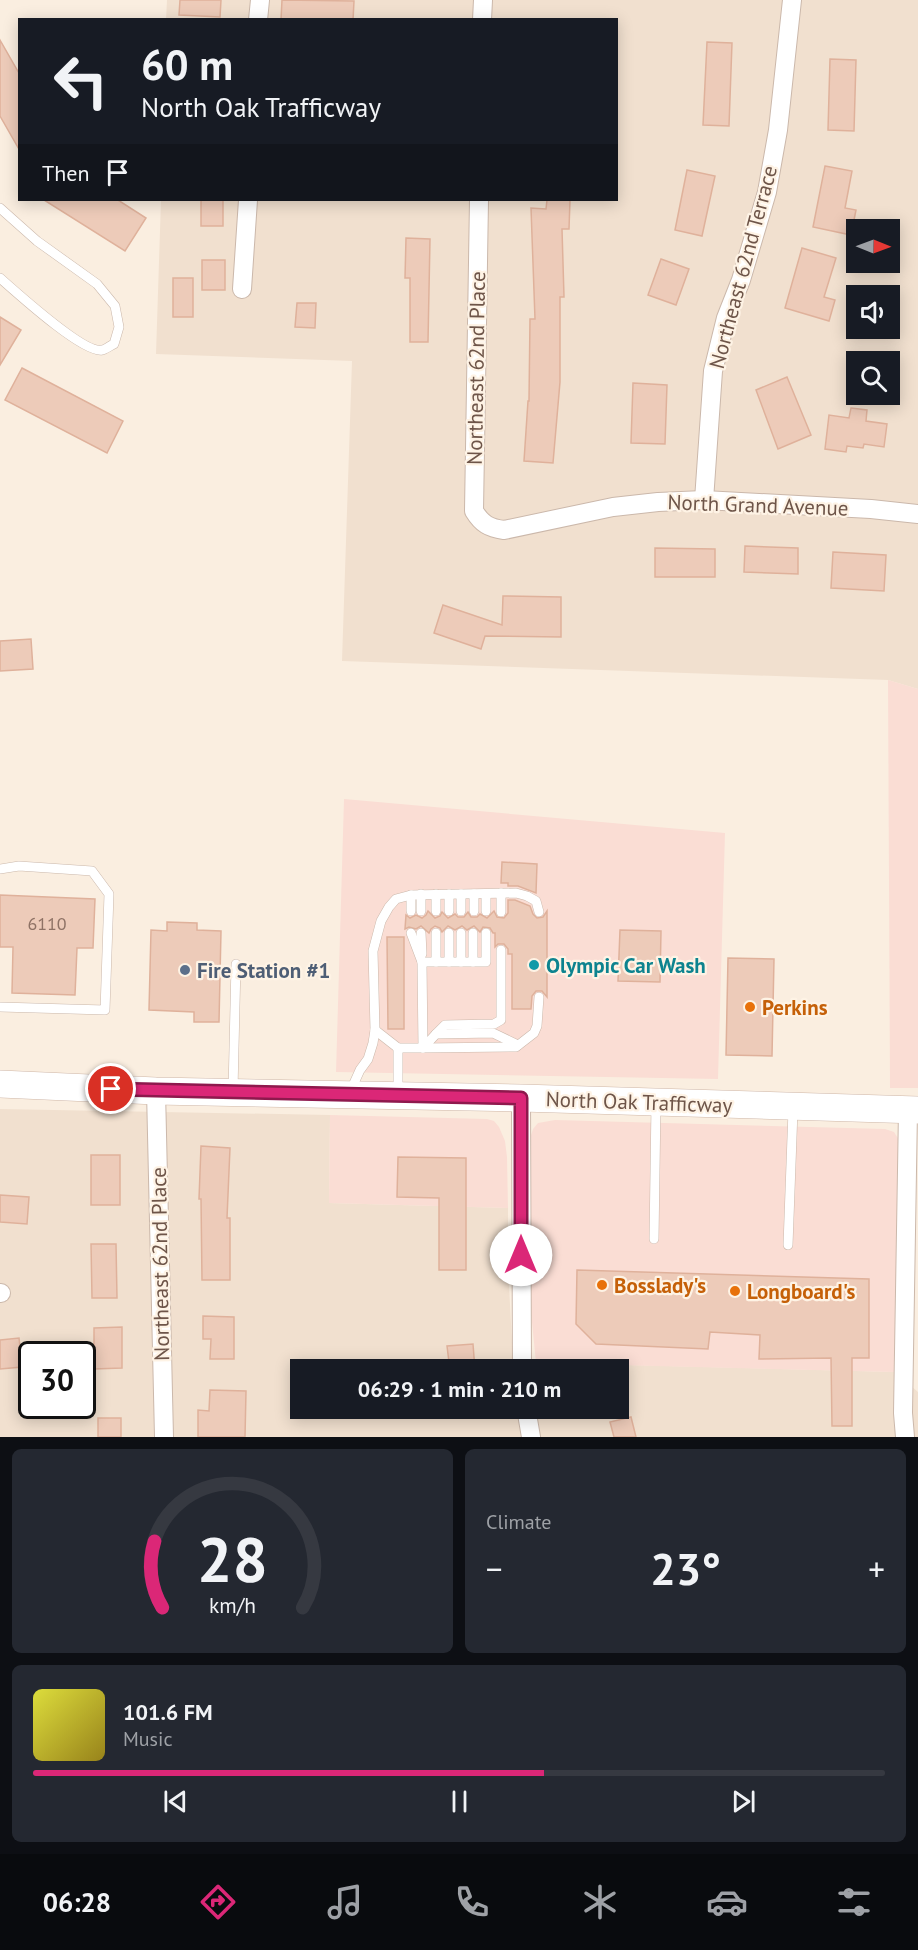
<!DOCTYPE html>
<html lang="en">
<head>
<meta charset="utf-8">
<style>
  :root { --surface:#171b24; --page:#242831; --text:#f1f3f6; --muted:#9ea1a6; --line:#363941; --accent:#db2777 }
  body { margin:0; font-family:"PT Sans",sans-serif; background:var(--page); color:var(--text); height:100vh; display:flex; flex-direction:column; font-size:22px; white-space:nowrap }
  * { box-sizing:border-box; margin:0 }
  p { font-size:20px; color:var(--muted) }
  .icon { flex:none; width:33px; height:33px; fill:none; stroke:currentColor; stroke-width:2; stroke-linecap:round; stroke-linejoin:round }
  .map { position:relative; height:1437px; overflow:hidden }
  .sheet { display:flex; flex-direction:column; gap:12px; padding:12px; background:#0d0f14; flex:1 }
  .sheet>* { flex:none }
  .guide { position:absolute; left:18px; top:18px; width:600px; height:183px; border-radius:0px; box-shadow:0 3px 15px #0003; background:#171b24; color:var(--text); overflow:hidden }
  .needle { width:39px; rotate:91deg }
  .tools { position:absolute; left:846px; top:219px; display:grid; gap:12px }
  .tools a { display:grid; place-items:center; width:54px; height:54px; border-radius:0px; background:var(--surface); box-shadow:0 3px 15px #0003; font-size:30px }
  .speed { position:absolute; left:18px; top:1341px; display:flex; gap:12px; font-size:30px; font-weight:700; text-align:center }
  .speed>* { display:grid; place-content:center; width:78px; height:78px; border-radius:50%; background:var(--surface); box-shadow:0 3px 15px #0003; line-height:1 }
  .speed .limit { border:3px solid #111; border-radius:9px; background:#fff; color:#111 }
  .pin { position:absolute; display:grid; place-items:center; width:51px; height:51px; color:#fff; margin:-26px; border:3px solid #fff; border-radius:50%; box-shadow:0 2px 6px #0007 }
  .me { position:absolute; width:66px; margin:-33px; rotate:0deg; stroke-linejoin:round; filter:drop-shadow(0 0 4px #0008) }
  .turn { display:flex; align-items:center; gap:21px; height:126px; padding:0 24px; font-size:27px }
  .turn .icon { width:78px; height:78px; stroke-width:2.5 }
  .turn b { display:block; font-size:42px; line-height:51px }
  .then { display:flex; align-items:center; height:57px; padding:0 24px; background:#0003; gap:12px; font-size:22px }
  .big { font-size:45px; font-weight:700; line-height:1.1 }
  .sheet .tile { flex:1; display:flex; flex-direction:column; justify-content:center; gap:9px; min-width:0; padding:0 21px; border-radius:9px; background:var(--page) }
  .sheet .dial { align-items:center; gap:0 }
  .dial svg { height:156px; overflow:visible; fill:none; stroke:var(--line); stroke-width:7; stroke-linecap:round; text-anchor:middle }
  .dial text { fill:var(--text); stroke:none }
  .song { display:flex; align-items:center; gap:18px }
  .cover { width:72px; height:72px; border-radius:9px; background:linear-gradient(135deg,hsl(60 70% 55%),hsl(50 70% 35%)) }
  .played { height:6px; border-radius:3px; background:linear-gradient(90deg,var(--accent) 60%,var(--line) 60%) }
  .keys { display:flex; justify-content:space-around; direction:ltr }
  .heat { display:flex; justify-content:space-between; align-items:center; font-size:33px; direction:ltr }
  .sheet .tiles { flex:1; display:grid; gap:12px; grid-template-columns:1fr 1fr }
  .tile:last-child { grid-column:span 2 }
  .trip { position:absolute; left:290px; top:1359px; width:339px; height:60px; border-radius:0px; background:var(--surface); box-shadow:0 3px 15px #0003; font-weight:700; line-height:60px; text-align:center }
  .dock { display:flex; height:96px; justify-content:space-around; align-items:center; background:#090b0e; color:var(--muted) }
  .dock .icon { width:42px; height:42px }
  .dock .on { color:var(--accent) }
  .dock b { font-size:27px; color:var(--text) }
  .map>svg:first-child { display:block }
</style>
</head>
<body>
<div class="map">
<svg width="918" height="1437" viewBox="0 0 918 1437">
  <rect width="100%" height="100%" fill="#faeee0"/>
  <g fill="#f1e0cf" fill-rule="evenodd">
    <path d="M167,0H918V689L888,680L342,661L352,361L156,354L161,200H616V20H166ZM856,230H890V262H856ZM856,296H890V328H856ZM856,362H890V394H856Z"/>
    <path d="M0,1109L330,1115L329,1203L508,1208V1266L513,1362L895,1372L918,1392V1437H0ZM32,1354H82V1406H32ZM300,1370H618V1408H300Z"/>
  </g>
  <g fill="#faddd4">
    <path d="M888,680L918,689V1088H890Z"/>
    <path d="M344,799L725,833L718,1079L336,1072Z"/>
    <path d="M330,1115L487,1119L494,1121L499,1127L505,1141L507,1157L508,1208L329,1203Z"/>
    <path d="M555,1120L885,1129L894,1132L899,1140L895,1372L536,1363L530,1302L529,1141L533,1129L538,1123Z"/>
  </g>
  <g fill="#edcbb9" stroke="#dfb19b" stroke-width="1.5">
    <path d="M180,0H221L220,17L179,15Z"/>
    <path d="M282,0L354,1L353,20H281Z"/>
    <path d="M0,40L20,75V151L0,116Z"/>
    <path d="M707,42L732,43L729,126L703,125Z"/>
    <path d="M830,59L856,60L854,131L828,130Z"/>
    <path d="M825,166L852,171L845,208L856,210L851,235L813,227Z"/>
    <path d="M687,170L715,176L702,236L675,230Z"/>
    <path d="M44,200H118L146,218L125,251Z"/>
    <rect x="201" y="200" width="22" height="26"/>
    <path d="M547,200H570L569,229H562L564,297H560V382L553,463L524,461L528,401H529L530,319H535L531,208L546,209Z"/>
    <path d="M406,238L430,239L428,342H410V278H405Z"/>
    <path d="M802,248L836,258L824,297L835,300L829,321L785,308Z"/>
    <path d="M661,259L689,269L676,305L648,295Z"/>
    <rect x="202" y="260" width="23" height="30"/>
    <rect x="173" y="278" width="20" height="39"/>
    <path d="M297,303H316L315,328L295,327Z"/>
    <path d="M0,317L21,330L0,365Z"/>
    <path d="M22,368L123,421L107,453L5,400Z"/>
    <path d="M787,377L811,435L778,449L756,390Z"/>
    <path d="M633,383L667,385L665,444L631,443Z"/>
    <path d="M851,408L867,410L866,421L887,424L884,447L864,444L863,448L847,446L846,452L825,449L829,415L849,418Z"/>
    <path d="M745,546L798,548V574L744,572Z"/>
    <path d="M655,548L715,549V577H655Z"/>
    <path d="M833,552L886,555L884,591L831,588Z"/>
    <path d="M503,596L561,597V637L485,636L481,649L434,633L443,605L502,625Z"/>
    <path d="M31,639L33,669L0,671V641Z"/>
    <path d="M502,862L537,864L536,893L518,886H508V883H501Z"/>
    <path d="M0,895L95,899L93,948H77L75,995L12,993L13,947H0Z"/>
    <path d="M508,900H515L530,906L533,914L537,918L543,917L547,911V997L542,991H536L532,996L531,1009H512V954H508V949L504,944H498L495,947V933H493L490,928L483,927L480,932L474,926L467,930L462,926L455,930L448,926L442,932L440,928L435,926L431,929L429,933L421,926L416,929L409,927L405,929L406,915L410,918L416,915L422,918L426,915L428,911L435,918L440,916L442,912L448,918L455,914L458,917H464L468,912L471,917H477L480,914L487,918L494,911L497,917L504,918L508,913Z"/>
    <path d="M167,922L197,923V930L221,931L219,1022H194V1012L149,1010L151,930L167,931Z"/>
    <path d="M620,930L661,931L660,982L618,981Z"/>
    <path d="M387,937H404V1029H388Z"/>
    <path d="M728,958L774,959L772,1056L726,1055Z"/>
    <path d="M201,1146L230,1148L227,1218H230V1280H202L201,1199H199Z"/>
    <rect x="91" y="1155" width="29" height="50"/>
    <path d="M398,1157L466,1158V1270H439V1198L397,1197Z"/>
    <path d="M0,1195L29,1197L27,1224L0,1222Z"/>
    <path d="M91,1244H116L117,1298H92Z"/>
    <path d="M577,1270L869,1279V1358H852V1426H832L831,1358L759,1359L760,1335L710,1332L708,1349L596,1344L576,1324Z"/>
    <path d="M203,1316L234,1317V1359H210L211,1339H203Z"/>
    <path d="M122,1327V1368L94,1369V1328Z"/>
    <path d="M19,1338L22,1367L0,1369V1340Z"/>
    <path d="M473,1344L475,1370H450L447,1346Z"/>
    <path d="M210,1390L246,1391L245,1437H198V1410L209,1411Z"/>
    <path d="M631,1417L636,1437H614L610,1422Z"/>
    <rect x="98" y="1418" width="23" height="19"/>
  </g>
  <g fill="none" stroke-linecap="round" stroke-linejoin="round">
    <defs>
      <g id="lane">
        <path d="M0,208L37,241L97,284L115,306L119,327L114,344C111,345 105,350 102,350C84,354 16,292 0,278"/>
        <path d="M0,869L19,866L92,871L109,894L105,1010L0,1007"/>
        <path d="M421,894V911"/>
        <path d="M436,894V911"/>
        <path d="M449,894V911"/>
        <path d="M474,894V911"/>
        <path d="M411,895V911"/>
        <path d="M461,911V894"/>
        <path d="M486,911V894"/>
        <path d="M501,912V893"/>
        <path d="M411,933L422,962"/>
        <path d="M421,933L422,954"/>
        <path d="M436,933V962"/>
        <path d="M449,962V933"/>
        <path d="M461,962V933"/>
        <path d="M473,962V933"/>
        <path d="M375,1030L398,1048"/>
        <path d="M436,1034L445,1025L494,1024L501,1020V950"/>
        <path d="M423,1048L516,1047L534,1033L537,1026L539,997"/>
        <path d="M423,1048L436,1034L493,1033L518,1045"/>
        <path d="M233,1090L236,964"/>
        <path d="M350,1092L360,1070L368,1059L373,1043L375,1030L373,951L381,921L389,907L396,899L411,895L516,893L527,896L536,901L539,912"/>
        <path d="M398,1093V1048H423L422,962H486V933"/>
        <path d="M654,1239L656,1104"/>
        <path d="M788,1245L793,1110"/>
      </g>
      <g id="street">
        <path d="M258,20L260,0"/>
        <path d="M482,20L483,0"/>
        <path d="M479,200L474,511C482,524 489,528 504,530L613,507L658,502L704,500L871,509L918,514"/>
        <path d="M242,289L248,200"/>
        <path d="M704,500L713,371L726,318L741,280L767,192L778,130L792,0"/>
        <path d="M156,1091L164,1437"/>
        <path d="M521,1098L522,1370"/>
        <path d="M0,1293H1"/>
        <path d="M526,1408L531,1437"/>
        <path d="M905,1437L903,1413L908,1110"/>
      </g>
      <path id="secondary" d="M0,1084L156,1091L521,1098L918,1110"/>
    </defs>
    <use href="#lane" stroke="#cbb8ab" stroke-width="10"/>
    <use href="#street" stroke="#cbb8ab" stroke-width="20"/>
    <use href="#secondary" stroke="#cfb7a8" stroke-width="28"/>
    <use href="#lane" stroke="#fff" stroke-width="9"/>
    <use href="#street" stroke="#fff" stroke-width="18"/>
    <use href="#secondary" stroke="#fff" stroke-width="27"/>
  </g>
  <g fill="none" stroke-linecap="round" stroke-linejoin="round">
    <defs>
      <path id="route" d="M111,1089L521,1098V1255"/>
    </defs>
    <use href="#route" stroke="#8e194d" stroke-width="15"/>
    <use href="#route" stroke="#db2777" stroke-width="10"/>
  </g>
  <circle fill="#0f9aa8" stroke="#fef3e5" stroke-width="2" cx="534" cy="965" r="6"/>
  <circle fill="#5c6f8a" stroke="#fef3e5" stroke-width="2" cx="185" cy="970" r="6"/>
  <g fill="#e8710a" stroke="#fef3e5" stroke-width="2">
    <circle cx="750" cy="1007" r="6"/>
    <circle cx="602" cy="1285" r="6"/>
    <circle cx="735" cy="1291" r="6"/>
  </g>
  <g text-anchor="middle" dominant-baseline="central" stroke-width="4.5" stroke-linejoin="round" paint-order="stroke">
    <g font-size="18" fill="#8e7265">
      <text x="47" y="923">6110</text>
    </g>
    <g font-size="21" fill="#6e5549" stroke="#fef3e5">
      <text transform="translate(743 267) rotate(-75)">Northeast 62nd Terrace</text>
      <text transform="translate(476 368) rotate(-89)">Northeast 62nd Place</text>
      <text transform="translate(758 505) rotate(2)">North Grand Avenue</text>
      <text transform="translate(639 1102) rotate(2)">North Oak Trafficway</text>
      <text transform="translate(160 1264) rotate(-91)">Northeast 62nd Place</text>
    </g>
    <g font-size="21" font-weight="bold" fill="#0d838f" stroke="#fef3e5" text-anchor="start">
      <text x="546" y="965">Olympic Car Wash</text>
    </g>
    <g font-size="21" font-weight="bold" fill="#4e5e75" stroke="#fef3e5" text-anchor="start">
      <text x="197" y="970">Fire Station #1</text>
    </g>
    <g font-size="21" font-weight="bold" fill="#c56008" stroke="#fef3e5" text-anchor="start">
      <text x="762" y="1007">Perkins</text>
      <text x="614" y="1285">Bosslady's</text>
      <text x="747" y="1291">Longboard's</text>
    </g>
  </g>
</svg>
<div class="tools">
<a><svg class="needle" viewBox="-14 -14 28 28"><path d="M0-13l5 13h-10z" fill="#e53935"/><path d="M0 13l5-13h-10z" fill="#9ea1a6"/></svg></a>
<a><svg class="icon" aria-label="sound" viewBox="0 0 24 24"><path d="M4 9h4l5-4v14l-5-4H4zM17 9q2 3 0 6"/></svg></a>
<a><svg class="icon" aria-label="search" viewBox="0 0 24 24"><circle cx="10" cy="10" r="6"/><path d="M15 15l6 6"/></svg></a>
</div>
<div class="speed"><div class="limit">30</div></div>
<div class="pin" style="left:111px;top:1089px;background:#d93025"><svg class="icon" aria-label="arrive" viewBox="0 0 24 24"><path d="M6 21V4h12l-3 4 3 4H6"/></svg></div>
<svg class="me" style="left:521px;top:1255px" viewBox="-20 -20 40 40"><circle r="19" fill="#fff"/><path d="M0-13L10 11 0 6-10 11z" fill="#db2777"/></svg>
<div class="trip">06:29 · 1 min · 210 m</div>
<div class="guide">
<div class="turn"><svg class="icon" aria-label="left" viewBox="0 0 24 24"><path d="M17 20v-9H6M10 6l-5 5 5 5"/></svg><div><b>60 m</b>North Oak Trafficway</div></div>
<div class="then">Then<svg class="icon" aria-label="arrive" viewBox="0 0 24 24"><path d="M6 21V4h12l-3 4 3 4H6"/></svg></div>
</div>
</div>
<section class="sheet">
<div class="tiles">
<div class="tile dial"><svg viewBox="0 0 100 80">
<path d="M14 69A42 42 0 1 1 86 69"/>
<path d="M14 69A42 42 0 0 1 10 35" stroke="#db2777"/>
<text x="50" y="56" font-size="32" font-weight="700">28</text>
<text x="50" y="72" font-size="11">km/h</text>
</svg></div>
<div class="tile"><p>Climate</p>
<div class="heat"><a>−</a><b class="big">23°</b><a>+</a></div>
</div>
<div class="tile">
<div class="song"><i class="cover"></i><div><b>101.6 FM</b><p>Music</p></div></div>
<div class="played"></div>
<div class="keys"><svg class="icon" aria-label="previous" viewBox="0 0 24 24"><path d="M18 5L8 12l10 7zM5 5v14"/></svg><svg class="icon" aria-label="pause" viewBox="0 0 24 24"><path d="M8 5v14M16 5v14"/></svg><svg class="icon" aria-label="next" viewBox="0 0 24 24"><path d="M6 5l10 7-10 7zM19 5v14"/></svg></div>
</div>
</div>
</section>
<nav class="dock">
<b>06:28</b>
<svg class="icon on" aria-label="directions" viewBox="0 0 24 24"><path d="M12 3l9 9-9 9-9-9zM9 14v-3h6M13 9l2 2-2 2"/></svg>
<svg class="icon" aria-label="music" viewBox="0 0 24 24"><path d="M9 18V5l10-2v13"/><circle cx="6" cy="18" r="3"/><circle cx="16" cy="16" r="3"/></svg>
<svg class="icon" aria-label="phone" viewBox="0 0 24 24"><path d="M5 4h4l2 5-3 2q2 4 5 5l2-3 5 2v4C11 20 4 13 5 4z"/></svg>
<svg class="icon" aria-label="climate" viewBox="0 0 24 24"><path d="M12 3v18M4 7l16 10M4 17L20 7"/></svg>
<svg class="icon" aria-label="car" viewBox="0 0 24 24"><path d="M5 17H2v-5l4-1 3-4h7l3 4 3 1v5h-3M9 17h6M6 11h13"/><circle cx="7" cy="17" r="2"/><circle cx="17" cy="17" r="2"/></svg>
<svg class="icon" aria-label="filters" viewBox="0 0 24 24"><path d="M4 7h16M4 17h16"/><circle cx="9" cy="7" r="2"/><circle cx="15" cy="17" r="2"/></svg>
</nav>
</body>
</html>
